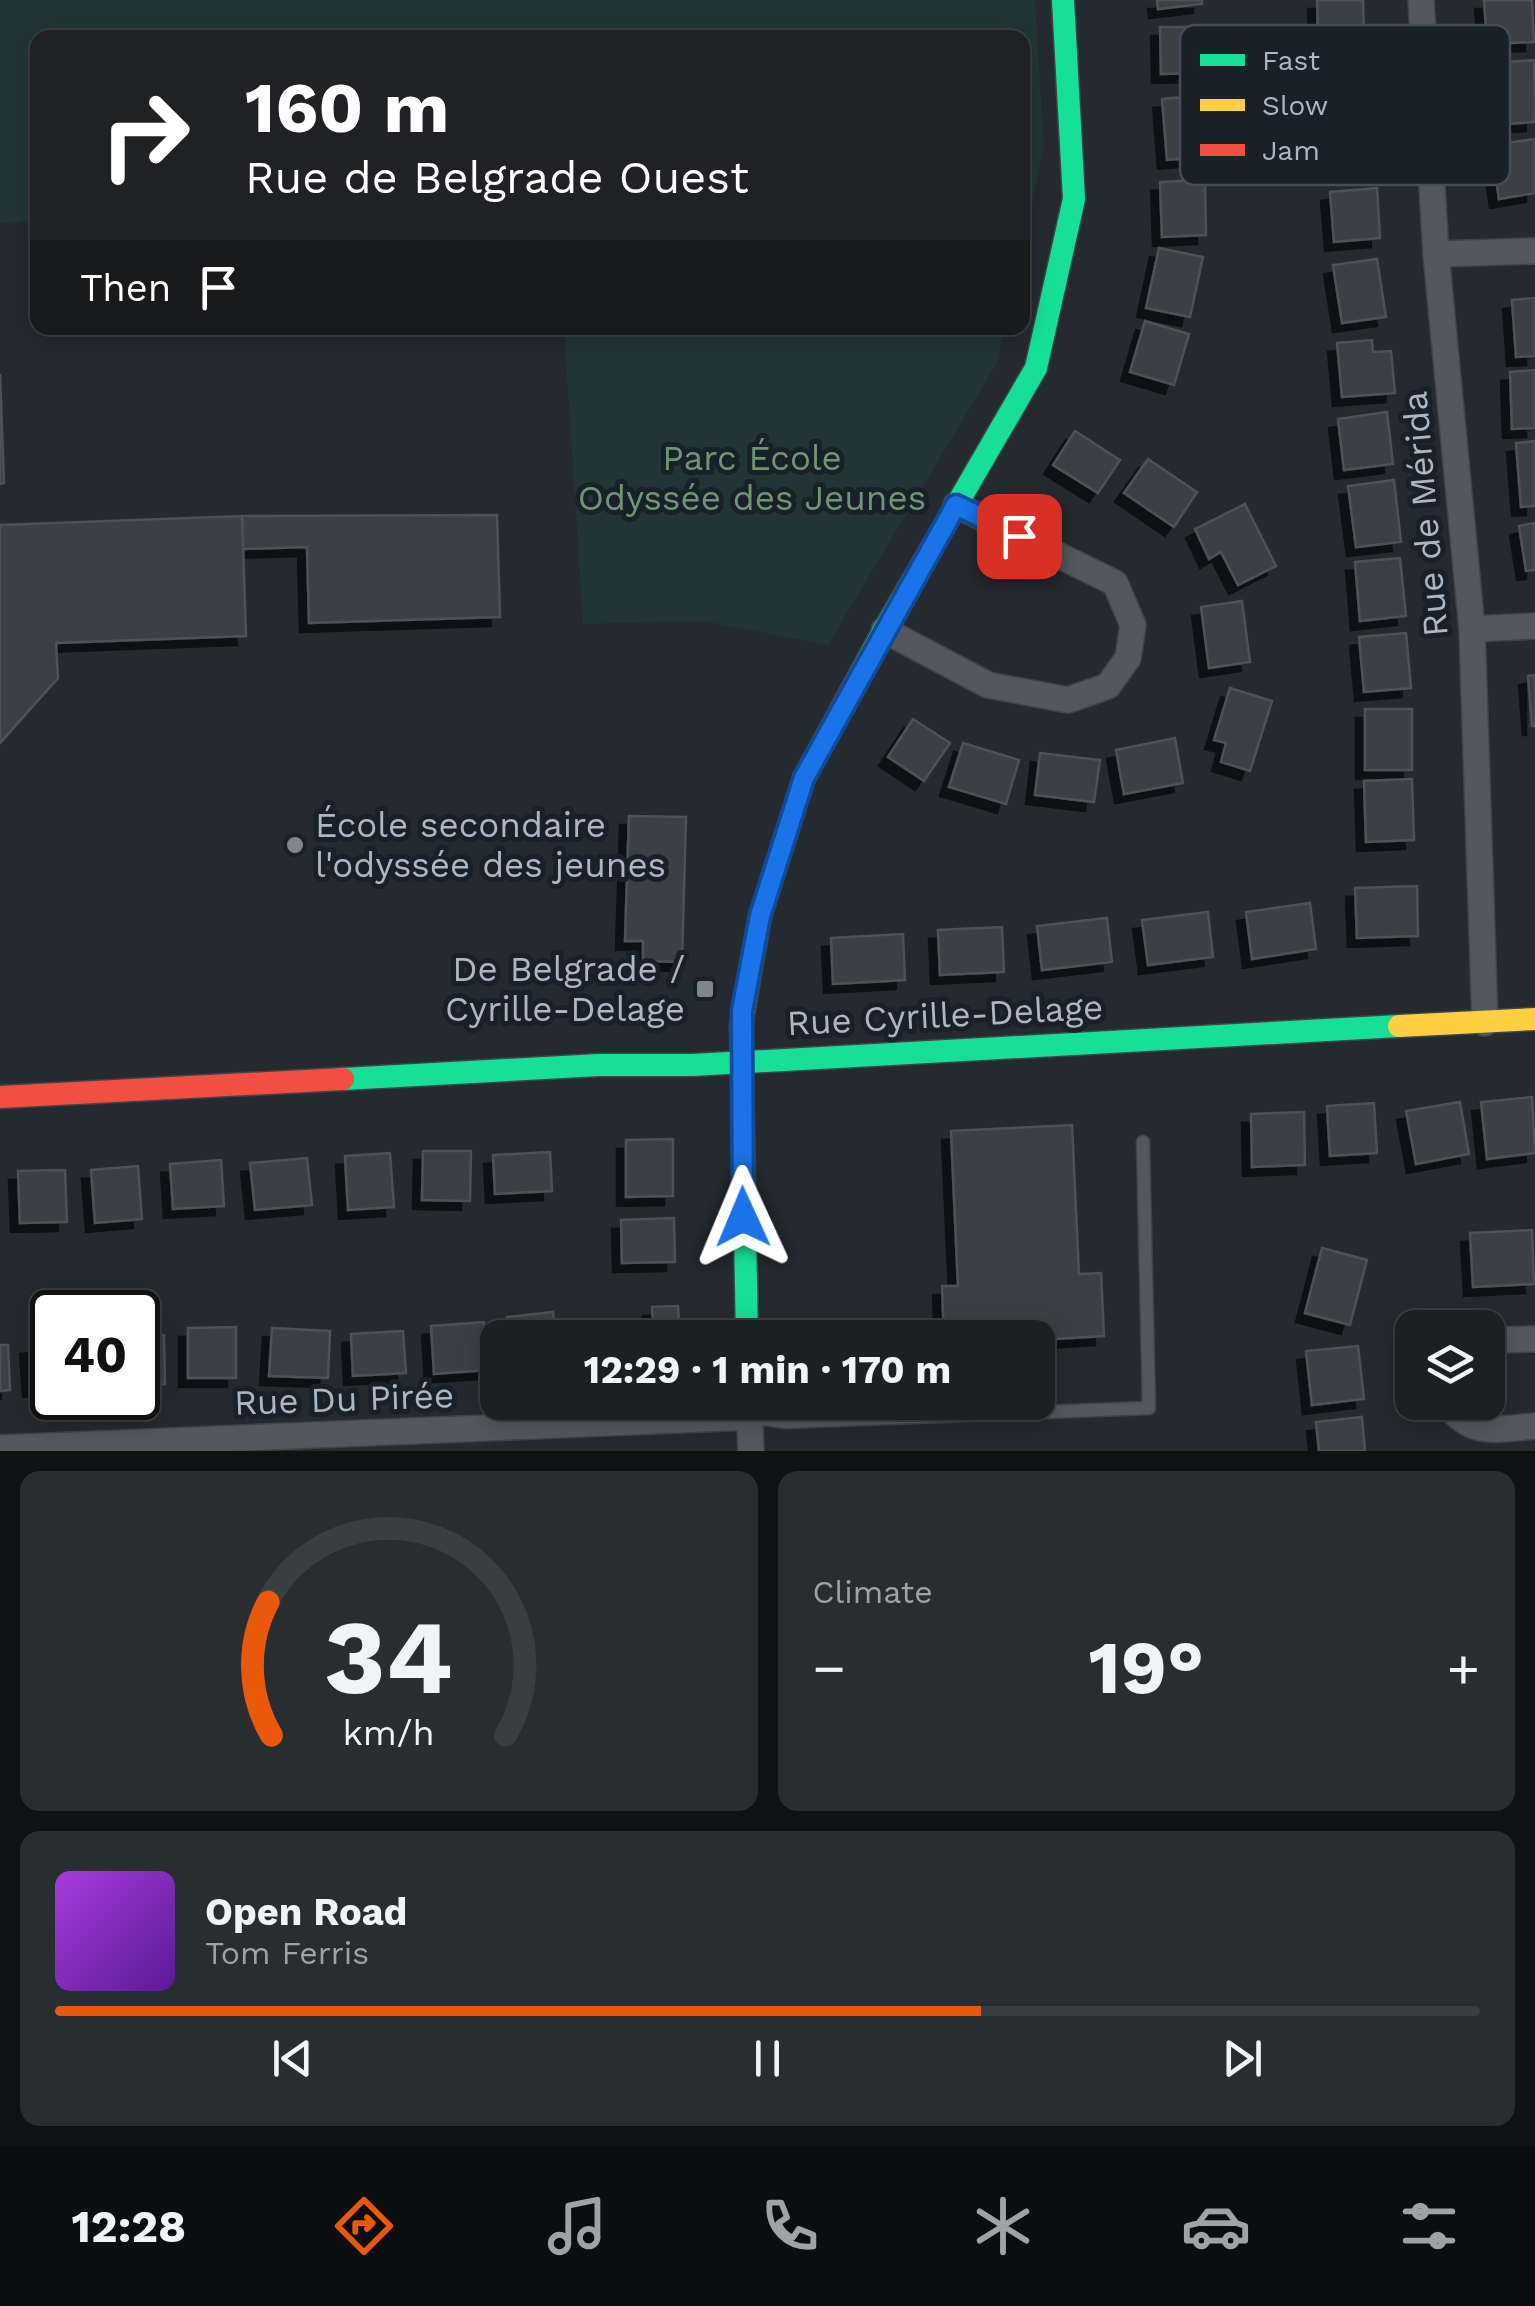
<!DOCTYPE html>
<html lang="en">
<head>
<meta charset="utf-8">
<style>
  :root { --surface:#1b2023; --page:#282d30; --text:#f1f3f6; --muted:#a0a3a6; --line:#393e41; --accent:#ea580c }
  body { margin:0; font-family:"Work Sans",sans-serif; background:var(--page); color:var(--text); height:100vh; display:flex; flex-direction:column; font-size:38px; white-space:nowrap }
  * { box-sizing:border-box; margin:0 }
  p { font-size:32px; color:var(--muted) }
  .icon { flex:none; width:55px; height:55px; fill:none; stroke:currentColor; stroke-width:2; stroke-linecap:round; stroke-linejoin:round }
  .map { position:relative; height:1451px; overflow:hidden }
  .drawer { display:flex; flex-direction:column; gap:20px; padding:20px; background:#0f1213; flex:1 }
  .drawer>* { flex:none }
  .top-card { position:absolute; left:30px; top:30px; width:1000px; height:305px; border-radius:20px; box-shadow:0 5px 25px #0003,0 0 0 2px var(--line); background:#202124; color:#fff; overflow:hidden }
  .fabs { position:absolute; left:1395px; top:1310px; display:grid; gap:20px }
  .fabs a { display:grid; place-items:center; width:110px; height:110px; border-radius:20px; background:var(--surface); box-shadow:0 5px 25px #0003,0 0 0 2px var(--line); font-size:50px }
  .speed { position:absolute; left:30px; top:1290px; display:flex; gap:20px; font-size:50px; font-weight:700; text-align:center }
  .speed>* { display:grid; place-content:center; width:130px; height:130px; border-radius:50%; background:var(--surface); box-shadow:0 5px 25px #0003,0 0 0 2px var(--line); line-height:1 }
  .speed .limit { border:5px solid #111; border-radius:15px; background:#fff; color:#111 }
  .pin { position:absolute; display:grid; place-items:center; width:85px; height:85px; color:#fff; margin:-42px; border-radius:20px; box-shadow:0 5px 15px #0006 }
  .me { position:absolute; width:110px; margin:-55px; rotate:359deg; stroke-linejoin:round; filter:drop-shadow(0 0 8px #0008) }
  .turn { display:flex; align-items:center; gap:35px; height:210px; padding:0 50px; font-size:45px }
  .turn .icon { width:130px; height:130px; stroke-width:2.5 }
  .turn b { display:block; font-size:70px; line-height:85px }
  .then { display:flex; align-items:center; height:95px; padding:0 50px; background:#0003; gap:20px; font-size:38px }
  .big { font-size:75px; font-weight:700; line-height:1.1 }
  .drawer .widget { flex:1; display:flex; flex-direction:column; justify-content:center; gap:15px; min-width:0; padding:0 35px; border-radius:20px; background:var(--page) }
  .drawer .dial { align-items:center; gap:0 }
  .dial svg { height:260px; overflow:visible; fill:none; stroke:var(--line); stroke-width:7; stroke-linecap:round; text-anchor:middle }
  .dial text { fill:var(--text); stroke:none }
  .song { display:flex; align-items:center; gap:30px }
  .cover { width:120px; height:120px; border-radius:15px; background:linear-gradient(135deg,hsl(280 70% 55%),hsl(270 70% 35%)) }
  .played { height:10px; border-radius:5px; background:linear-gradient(90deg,var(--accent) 65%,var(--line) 65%) }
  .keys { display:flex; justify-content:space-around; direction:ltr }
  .heat { display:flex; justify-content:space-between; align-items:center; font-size:55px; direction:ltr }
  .drawer .tiles { flex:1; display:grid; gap:20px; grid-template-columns:1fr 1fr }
  .widget:last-child { grid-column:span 2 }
  .trip { position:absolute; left:480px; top:1320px; width:575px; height:100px; border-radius:20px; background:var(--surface); box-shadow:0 5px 25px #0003,0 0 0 2px var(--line); font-weight:700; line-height:100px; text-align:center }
  .menu { display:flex; height:160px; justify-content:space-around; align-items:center; background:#0b0d0e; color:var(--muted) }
  .menu .icon { width:70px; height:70px }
  .menu .selected { color:var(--accent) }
  .menu b { font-size:45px; color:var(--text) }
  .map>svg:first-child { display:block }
</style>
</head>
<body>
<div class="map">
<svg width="1535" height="1451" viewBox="0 0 1535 1451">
  <defs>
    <filter id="shadow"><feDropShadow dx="-9" dy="9" stdDeviation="0" flood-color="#0009"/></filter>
  </defs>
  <rect width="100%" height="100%" fill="#242a2f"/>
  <g fill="#223535">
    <path d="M0,0H1035L1044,147L1023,247L1022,38H38L37,221L0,223Z"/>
    <path d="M564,328H1005L997,363L828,645L703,621L583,624Z"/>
  </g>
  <g fill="#3b4044" stroke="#4b5258" stroke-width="2.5" filter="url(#shadow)">
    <path d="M1157,0H1202V4L1158,9Z"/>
    <path d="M1317,0H1363L1364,36L1318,38Z"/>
    <path d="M1484,0H1532L1534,42L1487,44Z"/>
    <path d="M1160,27H1199L1200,73L1161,74Z"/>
    <path d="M1534,60L1535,122L1494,125L1490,63Z"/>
    <path d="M1207,95L1213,156L1167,160L1162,99Z"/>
    <path d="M1535,139V193L1499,199L1491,145Z"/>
    <path d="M1205,180L1206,235L1162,237L1160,182Z"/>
    <path d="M1377,188L1380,238L1334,242L1330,192Z"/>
    <path d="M1159,248L1203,257L1190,317L1146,308Z"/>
    <path d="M1377,259L1386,317L1342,323L1333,265Z"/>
    <path d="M1535,298V356L1516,357L1512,300Z"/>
    <path d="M1145,321L1189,334L1174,385L1130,372Z"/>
    <path d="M1372,340L1373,352L1391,351L1395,393L1342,397L1337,343Z"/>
    <path d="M1535,370V428L1512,429L1510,372Z"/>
    <path d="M0,374L4,483L0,484Z"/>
    <path d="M1387,412L1393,464L1344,470L1338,419Z"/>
    <path d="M1075,431L1120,460L1098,493L1053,465Z"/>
    <path d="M1535,441V506L1521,507L1516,443Z"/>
    <path d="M1148,459L1197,492L1174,527L1124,493Z"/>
    <path d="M1394,480L1401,542L1356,547L1348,486Z"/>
    <path d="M1245,504L1276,566L1238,585L1221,552L1209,559L1195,529Z"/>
    <path d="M497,515L500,617L309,623L307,547L243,549L242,516Z"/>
    <path d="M242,516L246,636L56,643L58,678L0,743V525Z"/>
    <path d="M1535,523V570L1526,571L1519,526Z"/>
    <path d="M1400,558L1406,616L1360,621L1355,562Z"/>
    <path d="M1242,601L1250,662L1209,668L1201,607Z"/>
    <path d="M1406,633L1411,688L1364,692L1359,637Z"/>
    <path d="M1535,675V726H1532L1528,676Z"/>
    <path d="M1230,688L1272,701L1250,771L1221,762L1226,743L1214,740Z"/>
    <rect x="1365" y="709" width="47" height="61"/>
    <path d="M913,719L950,743L924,781L888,757Z"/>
    <path d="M1175,738L1183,783L1124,794L1116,750Z"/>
    <path d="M963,743L1019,760L1006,804L949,787Z"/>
    <path d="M1040,753L1100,760L1094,802L1035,795Z"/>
    <path d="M1412,779L1414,840L1366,842L1364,781Z"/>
    <path d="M629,816L686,817L682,962L643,961V941H625Z"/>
    <path d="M1417,886L1418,936L1357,938L1355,888Z"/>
    <path d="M1310,903L1316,949L1252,959L1246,912Z"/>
    <path d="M1208,912L1213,957L1148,965L1142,920Z"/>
    <path d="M1107,918L1112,962L1042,970L1037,926Z"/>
    <path d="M1002,927L1004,972L940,975L938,930Z"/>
    <path d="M903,934L905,980L833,984L831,938Z"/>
    <path d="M1532,1097L1535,1153L1487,1159L1481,1102Z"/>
    <path d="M1460,1102L1469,1154L1416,1164L1406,1111Z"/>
    <path d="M1374,1103L1377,1153L1330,1156L1327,1106Z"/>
    <path d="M1304,1112L1305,1165L1252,1167L1251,1114Z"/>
    <path d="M1072,1125L1079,1274L1101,1273L1104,1336L1038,1340L944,1338L942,1286H958L951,1131Z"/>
    <path d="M673,1139V1196L626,1197V1140Z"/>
    <path d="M423,1151H471L470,1201L422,1200Z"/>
    <path d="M550,1152L552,1191L495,1194L493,1155Z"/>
    <path d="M390,1153L394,1207L348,1210L345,1156Z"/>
    <path d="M307,1158L312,1205L255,1210L250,1163Z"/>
    <path d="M221,1160L224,1206L173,1209L170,1164Z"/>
    <path d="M138,1166L142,1219L95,1223L91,1170Z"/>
    <path d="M65,1170L67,1222L20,1223L18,1171Z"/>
    <path d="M674,1218L675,1262L622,1263L621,1220Z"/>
    <path d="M1532,1230L1534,1284L1473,1287L1470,1233Z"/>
    <path d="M1322,1248L1367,1260L1350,1325L1305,1313Z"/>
    <path d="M678,1306L680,1338H634V1325L653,1324L652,1307Z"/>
    <path d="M553,1312L556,1338H509L507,1317Z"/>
    <path d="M484,1322L487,1370L434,1374L431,1326Z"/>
    <path d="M236,1327V1378H188V1328Z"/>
    <path d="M272,1328L330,1331L328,1378L269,1376Z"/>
    <path d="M403,1331L406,1373L353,1376L351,1334Z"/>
    <path d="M164,1335L165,1384L138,1385V1337Z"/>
    <path d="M52,1343V1386L32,1388L29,1345Z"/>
    <path d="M0,1345H8L10,1390L0,1391Z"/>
    <path d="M1358,1346L1364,1399L1312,1405L1306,1351Z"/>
    <path d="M1362,1417L1365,1451H1319L1316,1422Z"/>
  </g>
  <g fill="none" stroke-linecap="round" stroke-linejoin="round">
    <defs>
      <path id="lane" d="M750,1417L786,1422L1149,1408L1143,1142"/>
      <g id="street">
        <path d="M1421,0L1436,254L1472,629L1485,1023"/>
        <path d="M1436,254L1535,251"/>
        <path d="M1472,629L1535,626"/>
        <path d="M884,630L988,685L1068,700L1108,686L1128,658L1133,625L1115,583L956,505"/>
        <path d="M1488,1340L1535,1339"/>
        <path d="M749,1402L751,1451"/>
        <path d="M1446,1402C1470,1438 1497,1429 1535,1426"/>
        <path d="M0,1448L750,1417"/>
      </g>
      <g id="fast">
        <path d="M343,1079L599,1065H693L1399,1026"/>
        <path d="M747,1338L741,1026L760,916L804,778L884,630L1036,368L1074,199L1063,0"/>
      </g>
      <path id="slow" d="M1399,1026L1535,1019"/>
      <path id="jam" d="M0,1097L343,1079"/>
    </defs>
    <use href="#lane" stroke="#404448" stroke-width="15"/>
    <use href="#street" stroke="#404448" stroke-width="28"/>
    <use href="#fast" stroke="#404448" stroke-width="25"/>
    <use href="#slow" stroke="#404448" stroke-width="25"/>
    <use href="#jam" stroke="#404448" stroke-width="25"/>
    <use href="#lane" stroke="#54585e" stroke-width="12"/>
    <use href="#street" stroke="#54585e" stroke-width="25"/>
    <use href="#fast" stroke="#16e098" stroke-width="22"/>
    <use href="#slow" stroke="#ffcf43" stroke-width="22"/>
    <use href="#jam" stroke="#f24e42" stroke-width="22"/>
  </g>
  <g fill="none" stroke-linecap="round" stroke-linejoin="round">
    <defs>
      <path id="route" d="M743,1217L742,1011L760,916L804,778L956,505L1019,536"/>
    </defs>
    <use href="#route" stroke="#114b97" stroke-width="25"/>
    <use href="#route" stroke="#1a73e8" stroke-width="18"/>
  </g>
  <g fill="#7c868f" stroke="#182129" stroke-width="4">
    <circle cx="295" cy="845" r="10"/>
    <rect x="695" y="979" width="20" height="20" rx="5"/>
  </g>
  <g text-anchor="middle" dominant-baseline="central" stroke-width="10" stroke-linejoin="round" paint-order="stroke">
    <g font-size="35" fill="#6e9672" stroke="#182129">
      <text x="752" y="458">Parc École<tspan x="752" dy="40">Odyssée des Jeunes</tspan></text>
    </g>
    <g font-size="35" fill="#acb7c2" stroke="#182129">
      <text transform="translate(1425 514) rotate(-95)">Rue de Mérida</text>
      <text transform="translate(945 1015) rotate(-3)">Rue Cyrille-Delage</text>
      <text transform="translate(344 1399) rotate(-2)">Rue Du Pirée</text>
    </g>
    <g font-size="35" fill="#acb7c2" stroke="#182129" text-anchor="start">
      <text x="315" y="825">École secondaire<tspan x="315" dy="40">l'odyssée des jeunes</tspan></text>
      <text x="685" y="969" text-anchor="end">De Belgrade /<tspan x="685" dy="40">Cyrille-Delage</tspan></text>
    </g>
  </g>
  <rect x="1180" y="25" width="330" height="160" rx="15" fill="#182129" stroke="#444e57" stroke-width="2.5"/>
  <rect x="1200" y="54" width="45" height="12" fill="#16e098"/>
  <rect x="1200" y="99" width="45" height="12" fill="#ffcf43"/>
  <rect x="1200" y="144" width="45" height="12" fill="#f24e42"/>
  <g font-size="28" fill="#acb7c2">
    <text x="1262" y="70">Fast</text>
    <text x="1262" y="115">Slow</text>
    <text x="1262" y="160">Jam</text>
  </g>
</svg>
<div class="fabs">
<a><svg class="icon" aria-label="layers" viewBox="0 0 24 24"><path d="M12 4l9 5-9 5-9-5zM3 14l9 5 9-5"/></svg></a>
</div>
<div class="speed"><div class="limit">40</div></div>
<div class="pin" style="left:1019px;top:536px;background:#d93025"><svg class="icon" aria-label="arrive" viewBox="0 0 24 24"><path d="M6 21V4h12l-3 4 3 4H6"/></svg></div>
<svg class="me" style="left:743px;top:1217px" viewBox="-20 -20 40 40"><path d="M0-17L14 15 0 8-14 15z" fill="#1a73e8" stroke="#fff" stroke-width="4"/></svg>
<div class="trip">12:29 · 1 min · 170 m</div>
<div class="top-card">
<div class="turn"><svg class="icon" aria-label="right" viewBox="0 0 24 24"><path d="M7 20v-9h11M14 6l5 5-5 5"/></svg><div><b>160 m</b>Rue de Belgrade Ouest</div></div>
<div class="then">Then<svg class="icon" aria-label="arrive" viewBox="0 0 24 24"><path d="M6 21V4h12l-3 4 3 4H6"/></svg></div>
</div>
</div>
<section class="drawer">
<div class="tiles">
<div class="widget dial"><svg viewBox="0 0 100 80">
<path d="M14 69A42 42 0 1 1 86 69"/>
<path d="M14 69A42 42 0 0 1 13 28" stroke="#ea580c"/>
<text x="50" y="56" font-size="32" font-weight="700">34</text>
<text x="50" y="72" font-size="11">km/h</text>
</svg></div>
<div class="widget"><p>Climate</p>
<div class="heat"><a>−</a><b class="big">19°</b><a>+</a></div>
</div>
<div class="widget">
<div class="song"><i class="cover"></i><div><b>Open Road</b><p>Tom Ferris</p></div></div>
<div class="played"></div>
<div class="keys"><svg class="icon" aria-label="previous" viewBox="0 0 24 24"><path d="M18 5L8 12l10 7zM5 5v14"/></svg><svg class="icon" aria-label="pause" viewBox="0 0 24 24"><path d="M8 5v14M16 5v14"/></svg><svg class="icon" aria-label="next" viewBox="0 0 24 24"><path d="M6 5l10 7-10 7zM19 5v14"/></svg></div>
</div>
</div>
</section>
<nav class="menu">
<b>12:28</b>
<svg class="icon selected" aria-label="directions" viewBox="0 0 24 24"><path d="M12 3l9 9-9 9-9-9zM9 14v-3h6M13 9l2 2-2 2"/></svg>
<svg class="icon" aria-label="music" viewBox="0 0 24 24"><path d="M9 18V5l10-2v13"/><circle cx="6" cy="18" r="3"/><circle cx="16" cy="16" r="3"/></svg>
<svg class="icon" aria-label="phone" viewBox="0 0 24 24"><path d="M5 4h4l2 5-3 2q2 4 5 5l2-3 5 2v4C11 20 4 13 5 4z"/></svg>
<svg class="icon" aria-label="climate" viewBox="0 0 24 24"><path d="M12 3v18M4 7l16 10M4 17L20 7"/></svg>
<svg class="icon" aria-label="car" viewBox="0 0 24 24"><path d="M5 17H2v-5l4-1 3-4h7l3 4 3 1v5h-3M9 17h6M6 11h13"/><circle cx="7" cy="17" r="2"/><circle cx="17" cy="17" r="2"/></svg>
<svg class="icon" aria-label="filters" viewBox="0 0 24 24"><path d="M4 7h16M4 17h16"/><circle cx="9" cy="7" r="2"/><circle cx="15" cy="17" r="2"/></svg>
</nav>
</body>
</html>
